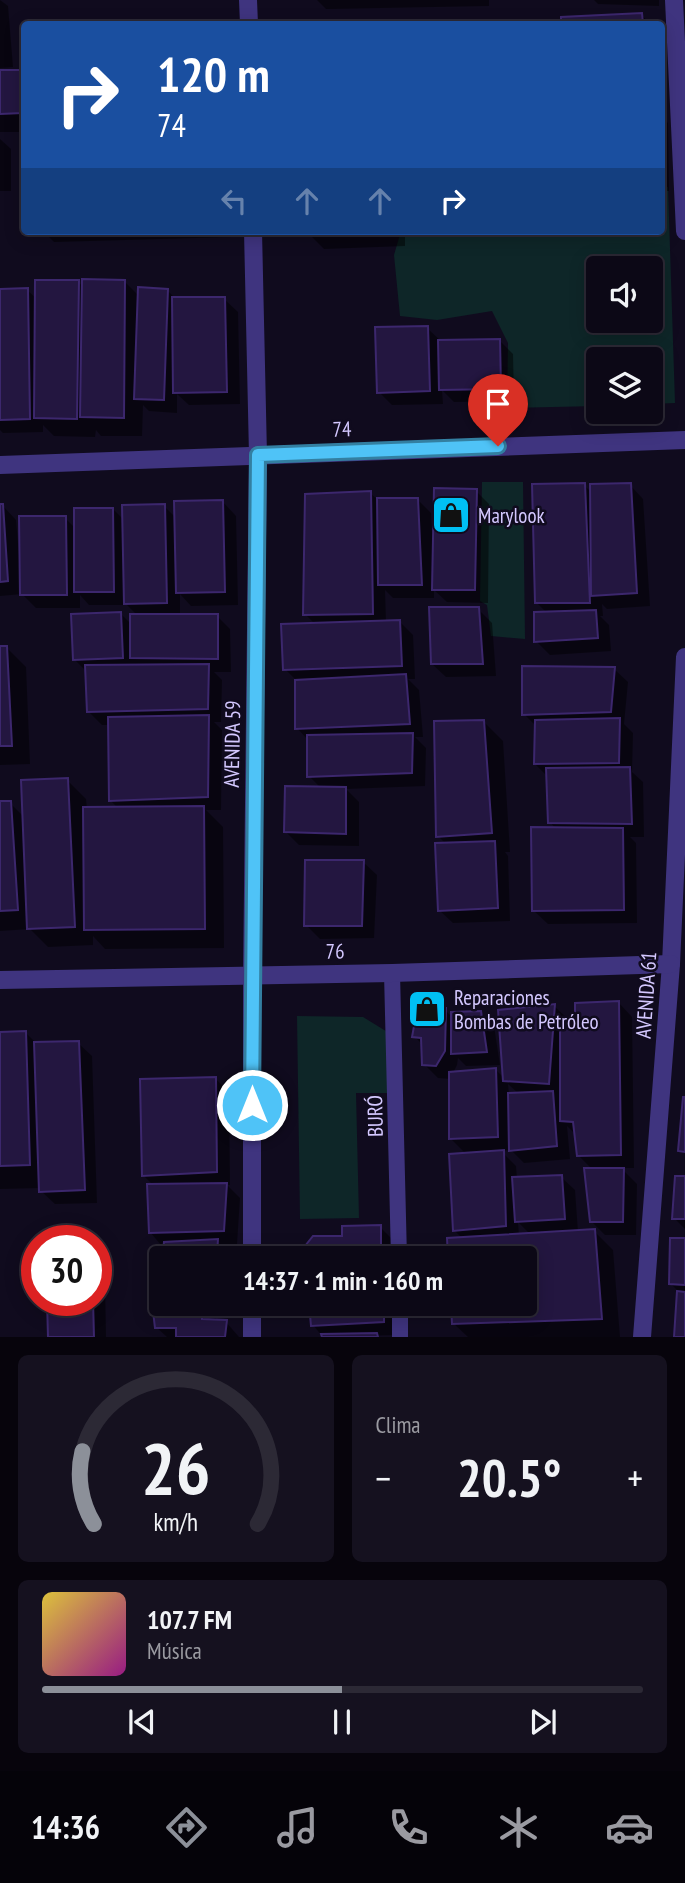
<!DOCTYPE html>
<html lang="es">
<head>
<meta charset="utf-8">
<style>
  :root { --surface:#0c0816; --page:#15111f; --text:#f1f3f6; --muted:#9a9aa1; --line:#2c2935; --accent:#8c9099 }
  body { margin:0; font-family:"PT Sans Narrow",sans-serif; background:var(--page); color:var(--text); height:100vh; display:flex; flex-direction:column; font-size:26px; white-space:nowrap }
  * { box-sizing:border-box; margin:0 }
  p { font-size:23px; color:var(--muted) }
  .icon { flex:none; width:38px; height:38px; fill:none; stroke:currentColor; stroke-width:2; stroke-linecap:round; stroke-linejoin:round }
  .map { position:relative; height:1337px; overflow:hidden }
  .sheet { display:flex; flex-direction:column; gap:18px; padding:18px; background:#07040c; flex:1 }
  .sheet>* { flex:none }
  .top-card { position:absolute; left:21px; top:21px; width:644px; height:214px; border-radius:7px; box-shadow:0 4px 18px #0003,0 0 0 2px var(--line); background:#1a4fa0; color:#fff; overflow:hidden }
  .fabs { position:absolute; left:586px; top:256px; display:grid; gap:14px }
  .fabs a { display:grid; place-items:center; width:77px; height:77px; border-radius:7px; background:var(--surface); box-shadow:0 4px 18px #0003,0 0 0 2px var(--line); font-size:35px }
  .speed { position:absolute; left:21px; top:1225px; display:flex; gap:14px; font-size:35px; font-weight:700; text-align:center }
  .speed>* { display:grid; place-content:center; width:91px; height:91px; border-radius:50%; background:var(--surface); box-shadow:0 4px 18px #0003,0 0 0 2px var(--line); line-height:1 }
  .speed .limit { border:10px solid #d22; background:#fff; color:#111 }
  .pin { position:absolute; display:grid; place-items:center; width:60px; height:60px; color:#fff; margin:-72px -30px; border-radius:50% 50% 50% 0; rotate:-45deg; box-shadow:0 0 7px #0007 }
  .pin .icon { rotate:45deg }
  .me { position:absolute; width:77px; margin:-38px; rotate:0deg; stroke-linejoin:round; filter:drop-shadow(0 0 5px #0008) }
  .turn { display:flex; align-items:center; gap:24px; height:147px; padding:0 21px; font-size:32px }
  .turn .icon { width:91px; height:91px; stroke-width:2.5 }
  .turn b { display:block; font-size:49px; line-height:60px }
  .lanes { display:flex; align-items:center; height:66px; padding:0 21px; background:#0003; justify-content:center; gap:35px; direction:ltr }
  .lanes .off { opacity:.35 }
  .big { font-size:52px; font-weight:700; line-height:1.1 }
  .sheet .card { flex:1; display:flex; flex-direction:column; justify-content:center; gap:10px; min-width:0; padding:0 24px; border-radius:10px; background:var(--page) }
  .sheet .dial { align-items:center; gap:0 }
  .dial svg { height:182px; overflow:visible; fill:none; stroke:var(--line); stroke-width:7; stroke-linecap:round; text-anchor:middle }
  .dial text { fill:var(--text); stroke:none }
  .song { display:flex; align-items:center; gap:21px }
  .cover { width:84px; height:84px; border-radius:10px; background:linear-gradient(135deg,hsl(50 70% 55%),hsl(310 70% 35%)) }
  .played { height:7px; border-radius:4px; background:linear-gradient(90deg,var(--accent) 50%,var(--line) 50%) }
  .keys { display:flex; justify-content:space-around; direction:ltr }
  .heat { display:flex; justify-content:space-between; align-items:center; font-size:38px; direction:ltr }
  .sheet .tiles { flex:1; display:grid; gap:18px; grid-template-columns:1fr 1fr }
  .card:last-child { grid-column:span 2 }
  .trip { position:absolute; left:149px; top:1246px; width:388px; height:70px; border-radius:7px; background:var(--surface); box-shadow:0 4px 18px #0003,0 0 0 2px var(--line); font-weight:700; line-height:70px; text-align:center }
  .dock { display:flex; height:112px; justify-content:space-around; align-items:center; background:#050309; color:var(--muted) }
  .dock .icon { width:49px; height:49px }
  .dock .on { color:var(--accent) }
  .dock b { font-size:32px; color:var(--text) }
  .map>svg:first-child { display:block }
</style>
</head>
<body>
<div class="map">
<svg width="685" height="1337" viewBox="0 0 685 1337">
  <rect width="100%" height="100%" fill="#100b1e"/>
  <g fill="#0e2628" fill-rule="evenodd">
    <path d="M662,187H668L675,403L651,404V359H598V406L507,408L508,343L492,311L437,320L400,316L394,255L401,231H662ZM598,268H651V320H598Z"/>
    <path d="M482,482H523L525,639L491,636L487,605L480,601Z"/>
    <path d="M297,1016L363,1017L389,1033L390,1093H356L359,1218L300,1219Z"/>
  </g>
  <g fill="#0007" fill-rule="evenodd">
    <path d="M0,0L8,6L13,67L0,68Z"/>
    <path d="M317,0H489V6L326,9Z"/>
    <path d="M594,0H659V6L598,4Z"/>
    <path d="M641,15L651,24H562V18Z"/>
    <path d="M0,72H21L24,75V132H0Z"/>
    <path d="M662,116L668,123L669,191H662Z"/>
    <path d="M0,139L11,149V191H0Z"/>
    <path d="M43,231H232V237L54,242Z"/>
    <path d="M310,231H405V246L324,249L310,235Z"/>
    <path d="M78,282L84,287L125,282L139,296L167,290L176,299H224L238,312L240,404L189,405L177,394V413L149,411L143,405L142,436H101L96,430L95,437L54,436L43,425V432L3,433L0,430V290H27L37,299Z"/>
    <path d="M427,328L441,341L499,340L513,354L514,401L454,402L442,390L443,404L392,405L379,392Z"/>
    <path d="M584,485L592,493L630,485L643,499L650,606L607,609L602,604L603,616H600L609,625L611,651L550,655L536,641L547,613L536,602Z"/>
    <path d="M476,491L489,504L488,603L447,602L434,590V598H393L385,590L386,622H400L413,635L415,679H408L419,690L423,737H415L426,748L425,786L346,789L359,802V846L299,845L286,832L321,788L309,776L308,740L297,728V681L285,669L316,625L305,614L370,493L378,500L417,499L431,513L432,532H435Z"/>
    <path d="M223,502L236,516L238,605L191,606L180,594V616H217L230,629L231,672H214L222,680L221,722H214L222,730L221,810H206L223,827L224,948L105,949L93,936V945L48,947L30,929L0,931V803H10L24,817L67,780L86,799L87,809H119L110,800L109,725H102L88,711L87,672L74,659L120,613L132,625L138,616L127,605H89L80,595V608H36L22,594L0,596V506H3L16,520L19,555H22L65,518L76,529L113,509L124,520L164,506L176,518Z"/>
    <path d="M478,609L492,623L496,676L446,677L432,664Z"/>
    <path d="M0,648H7L26,667L30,764L0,765Z"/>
    <path d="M614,669L628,682L624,724L633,733L632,772L643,782L644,837H630L636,843L637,923L548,924L534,911L556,829L550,822L548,777L535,764L536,726L524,714Z"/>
    <path d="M484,722L503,741L510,852H505L508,856L510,921L453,923L439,910L446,844L438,836Z"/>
    <path d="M363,862L377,875L374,938L320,939L306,925Z"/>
    <path d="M619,1003L632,1017L634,1168H621L637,1184L636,1235H605L591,1221L593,1170L578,1155L575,1134L567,1126L570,1159L524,1163L511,1150L501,1151L516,1166L517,1179L561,1177L575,1190L578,1232L594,1231L613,1250L620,1337H468L453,1323L452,1304H525V1258H450L449,1240L463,1239L454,1230L467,1155L451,1139V1079L438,1078L424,1064L423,1045L414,1036L445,1010L453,1018L481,1013L494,1026L500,1065L466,1066L458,1058L457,1065L453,1073L495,1069L505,1079L554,1006L568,1019L567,1024ZM508,1084L519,1094L509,1095ZM518,1222L531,1235L519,1236Z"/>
    <path d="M26,1033L37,1044L78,1043L92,1056L97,1203L55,1204L41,1191V1188L0,1189V1034Z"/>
    <path d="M216,1079L229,1093L230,1185H227L240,1198L237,1244H221L231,1254L230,1258H172L150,1232L154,1186L143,1175Z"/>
    <path d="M685,1178V1229L674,1218Z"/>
    <path d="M380,1227L394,1241V1258H307V1247Z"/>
    <path d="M685,1240V1337H675L678,1291L670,1283Z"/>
    <path d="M96,1274L105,1282L106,1337H50L49,1300H96Z"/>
    <path d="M167,1304H217L216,1321L226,1322L239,1337H167L156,1327L168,1309Z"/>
    <path d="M311,1304H398L397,1335L323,1337L313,1325Z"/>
  </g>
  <g fill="#231640" stroke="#3c276d" stroke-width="2">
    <path d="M642,13L643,24H561V17Z"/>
    <path d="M0,70H22V113L0,114Z"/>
    <path d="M308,231H392V234L308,236Z"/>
    <path d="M82,279L125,280L124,418L80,417Z"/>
    <path d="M35,280H79L77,419L34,418Z"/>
    <path d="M138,287L168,289L164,400L134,399Z"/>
    <path d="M28,288L30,419L0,420V289Z"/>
    <path d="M172,297H225L227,392L173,393Z"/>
    <path d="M428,326L430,391L377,393L375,327Z"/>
    <path d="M500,339L501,389L439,390L438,340Z"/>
    <path d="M585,483L590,603H535L532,484Z"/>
    <path d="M631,483L637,593L591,596L590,484Z"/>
    <path d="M434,488L477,489L475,590H432Z"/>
    <path d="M371,491L373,614L303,615L305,494Z"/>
    <path d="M377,498H418L422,585H378Z"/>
    <path d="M223,500L225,592L176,593L174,501Z"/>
    <path d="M0,504H3L8,581L0,582Z"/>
    <path d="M165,504L167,603L124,604L122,505Z"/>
    <path d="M74,508H113L114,592H74Z"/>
    <path d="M19,516H66L67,595H20Z"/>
    <path d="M429,607H479L483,664H431Z"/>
    <path d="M596,610L598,638L534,642V612Z"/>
    <path d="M121,612L123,658L73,660L71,614Z"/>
    <path d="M130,614H218V659L130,658Z"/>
    <path d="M400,620L402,666L283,670L281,624Z"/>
    <path d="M0,646H7L12,746H0Z"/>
    <path d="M209,664L208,709L87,712L85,665Z"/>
    <path d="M522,666L615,667L611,712L522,715Z"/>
    <path d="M406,674L410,724L295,729V680Z"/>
    <path d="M209,715L208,797L109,801L108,717Z"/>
    <path d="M620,718L619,763L534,764L535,720Z"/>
    <path d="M484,720L492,833L436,837L434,721Z"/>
    <path d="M413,733L412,773L307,777V735Z"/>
    <path d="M630,767L632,824L548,823L546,768Z"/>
    <path d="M68,778L75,927L27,929L21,780Z"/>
    <path d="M285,786L346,787V834L284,832Z"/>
    <path d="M0,801H11L18,910L0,911Z"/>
    <path d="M204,806L205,929L84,930L83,807Z"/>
    <path d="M531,827L623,828L624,910L532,911Z"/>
    <path d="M495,841L498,908L438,911L435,843Z"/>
    <path d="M305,860H364L362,926H304Z"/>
    <path d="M619,1001L621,1155L577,1156L573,1122L560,1121V1024L575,1021V1003Z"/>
    <path d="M555,1004L549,1084L503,1081L498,1010Z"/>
    <path d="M446,1008L445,1051L436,1066L422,1065L421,1038L412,1037L417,1010Z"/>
    <path d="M481,1011L487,1052L451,1054V1012Z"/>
    <path d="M26,1031L30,1165L0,1166V1032Z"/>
    <path d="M79,1041L85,1190L39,1192L34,1042Z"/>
    <path d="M496,1068L498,1137L449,1139V1072Z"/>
    <path d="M216,1077L217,1172L142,1176L140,1079Z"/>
    <path d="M553,1091L557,1146L509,1151L508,1093Z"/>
    <path d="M683,1097H685V1152L678,1151Z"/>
    <path d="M504,1150L506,1226L453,1231L449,1154Z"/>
    <path d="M584,1168H624L623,1222H590Z"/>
    <path d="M562,1175L565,1219L515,1222L512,1177Z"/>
    <path d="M675,1176H685V1219H672Z"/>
    <path d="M227,1183L224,1231L149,1233L147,1184Z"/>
    <path d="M381,1225V1258H305V1246L313,1236H342V1226Z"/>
    <path d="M595,1229L602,1319L452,1324L451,1304H525V1258H448L447,1238Z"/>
    <path d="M670,1238H685V1285L669,1284Z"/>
    <path d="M218,1239L217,1255H187V1258H175V1252H163L164,1242Z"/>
    <path d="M677,1291L685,1292V1337H674Z"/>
    <path d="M47,1300H93L94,1337H48Z"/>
    <path d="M166,1304H203L202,1319L227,1320L225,1337H176V1328H155L153,1311L166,1308Z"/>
    <path d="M309,1304H384V1322L311,1326Z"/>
    <path d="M377,1333L378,1337H322L321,1334Z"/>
  </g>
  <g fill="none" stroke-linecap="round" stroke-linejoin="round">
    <g stroke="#3f347f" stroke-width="16">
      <path d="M392,973L399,1258"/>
      <path d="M400,1304V1337"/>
    </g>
    <g stroke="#3f347f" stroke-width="18">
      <path d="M248,0L249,24"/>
      <path d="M674,0L685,231"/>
      <path d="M0,465L685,440"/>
      <path d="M252,1258V977L258,455L253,231"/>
      <path d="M252,1304V1337"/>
      <path d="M642,1337L671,964L685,657"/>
    </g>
    <path stroke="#3f347f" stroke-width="18" d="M0,980L392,973L671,964"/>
  </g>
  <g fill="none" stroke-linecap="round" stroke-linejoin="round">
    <defs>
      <path id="route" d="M252,1105L258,455L498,446"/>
    </defs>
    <use href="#route" stroke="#337fa1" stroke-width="18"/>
    <use href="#route" stroke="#4fc3f7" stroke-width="12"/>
  </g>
  <defs>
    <symbol id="shop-square" viewBox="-11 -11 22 22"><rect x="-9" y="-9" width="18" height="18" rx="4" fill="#00c0f3" stroke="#100b1e"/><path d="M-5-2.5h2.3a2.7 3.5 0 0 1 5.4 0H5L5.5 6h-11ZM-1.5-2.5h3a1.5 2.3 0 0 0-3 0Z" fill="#111"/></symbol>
  </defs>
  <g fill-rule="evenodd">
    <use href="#shop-square" x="429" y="493" width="44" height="44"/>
    <use href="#shop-square" x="405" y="987" width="44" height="44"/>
  </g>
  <g text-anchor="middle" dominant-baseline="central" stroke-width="5" stroke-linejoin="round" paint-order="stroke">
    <g font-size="21" fill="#d4c8ff" stroke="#100b1e">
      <text transform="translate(342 429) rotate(-2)">74</text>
      <text transform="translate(232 744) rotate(-89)">AVENIDA 59</text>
      <text transform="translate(335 951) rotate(-1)">76</text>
      <text transform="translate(646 995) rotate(-86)">AVENIDA 61</text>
      <text transform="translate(375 1116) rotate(-91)">BURÓ</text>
    </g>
    <g font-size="21" fill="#d4c8ff" stroke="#100b1e" text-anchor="start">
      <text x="478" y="515">Marylook</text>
      <text x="454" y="997">Reparaciones<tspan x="454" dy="24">Bombas de Petróleo</tspan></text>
    </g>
  </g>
</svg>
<div class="fabs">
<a><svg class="icon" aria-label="sound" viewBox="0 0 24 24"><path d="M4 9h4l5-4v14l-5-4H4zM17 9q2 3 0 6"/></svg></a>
<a><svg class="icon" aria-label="layers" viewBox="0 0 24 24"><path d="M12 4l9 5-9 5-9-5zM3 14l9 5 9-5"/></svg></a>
</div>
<div class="speed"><div class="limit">30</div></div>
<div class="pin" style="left:498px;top:446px;background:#d93025"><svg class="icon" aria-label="arrive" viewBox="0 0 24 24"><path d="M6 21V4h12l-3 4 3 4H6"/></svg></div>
<svg class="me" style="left:252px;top:1105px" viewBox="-20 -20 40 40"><circle r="17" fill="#4fc3f7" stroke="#fff" stroke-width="3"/><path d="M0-11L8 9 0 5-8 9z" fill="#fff"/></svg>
<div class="trip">14:37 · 1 min · 160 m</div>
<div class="top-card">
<div class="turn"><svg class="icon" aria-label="right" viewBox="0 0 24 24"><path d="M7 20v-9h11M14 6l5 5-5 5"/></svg><div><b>120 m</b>74</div></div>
<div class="lanes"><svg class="icon off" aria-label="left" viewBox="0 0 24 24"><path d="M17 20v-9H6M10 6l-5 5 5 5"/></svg><svg class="icon off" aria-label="ahead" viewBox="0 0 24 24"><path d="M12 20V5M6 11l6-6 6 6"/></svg><svg class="icon off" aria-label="ahead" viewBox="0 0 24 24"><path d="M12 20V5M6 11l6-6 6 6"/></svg><svg class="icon" aria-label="right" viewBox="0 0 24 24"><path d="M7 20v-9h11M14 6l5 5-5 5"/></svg></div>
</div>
</div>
<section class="sheet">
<div class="tiles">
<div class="card dial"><svg viewBox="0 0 100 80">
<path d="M14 69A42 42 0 1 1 86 69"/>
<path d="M14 69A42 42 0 0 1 9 37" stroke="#8c9099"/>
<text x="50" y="56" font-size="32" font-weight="700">26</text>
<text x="50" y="72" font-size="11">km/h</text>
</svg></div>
<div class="card"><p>Clima</p>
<div class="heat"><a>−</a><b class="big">20.5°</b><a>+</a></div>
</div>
<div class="card">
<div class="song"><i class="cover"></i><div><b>107.7 FM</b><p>Música</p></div></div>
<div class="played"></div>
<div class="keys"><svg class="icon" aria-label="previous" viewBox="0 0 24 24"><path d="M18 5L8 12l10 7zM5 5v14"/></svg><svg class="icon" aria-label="pause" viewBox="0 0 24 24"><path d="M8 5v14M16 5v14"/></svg><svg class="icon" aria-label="next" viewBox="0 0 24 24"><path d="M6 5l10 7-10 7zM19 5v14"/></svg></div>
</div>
</div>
</section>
<nav class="dock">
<b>14:36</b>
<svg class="icon on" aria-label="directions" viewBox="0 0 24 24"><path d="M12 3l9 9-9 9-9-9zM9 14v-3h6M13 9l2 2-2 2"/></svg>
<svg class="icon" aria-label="music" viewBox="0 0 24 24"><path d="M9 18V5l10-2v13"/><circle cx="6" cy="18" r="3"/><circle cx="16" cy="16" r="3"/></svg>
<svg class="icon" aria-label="phone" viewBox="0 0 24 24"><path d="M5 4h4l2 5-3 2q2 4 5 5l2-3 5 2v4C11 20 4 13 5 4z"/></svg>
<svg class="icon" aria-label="climate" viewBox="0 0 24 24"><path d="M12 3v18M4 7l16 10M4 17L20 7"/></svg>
<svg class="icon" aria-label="car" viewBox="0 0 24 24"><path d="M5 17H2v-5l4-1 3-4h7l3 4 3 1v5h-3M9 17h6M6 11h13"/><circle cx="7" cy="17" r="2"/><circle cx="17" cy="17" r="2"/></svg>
</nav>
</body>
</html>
